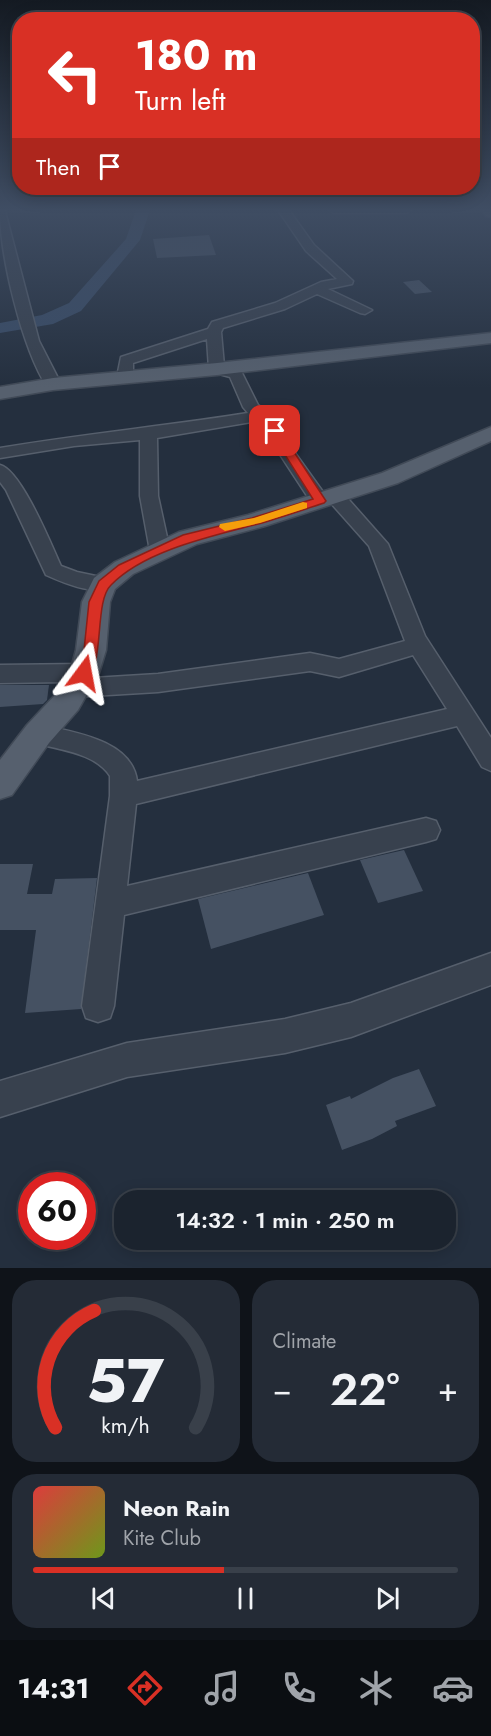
<!DOCTYPE html>
<html lang="en">
<head>
<meta charset="utf-8">
<style>
  :root { --surface:#1b232e; --page:#242b36; --text:#f1f3f6; --muted:#a0a4aa; --line:#39404a; --accent:#d93025 }
  body { margin:0; font-family:Jost,sans-serif; background:var(--page); color:var(--text); height:100vh; display:flex; flex-direction:column; font-size:22px; white-space:nowrap }
  * { box-sizing:border-box; margin:0 }
  p { font-size:20px; color:var(--muted) }
  .icon { flex:none; width:33px; height:33px; fill:none; stroke:currentColor; stroke-width:2; stroke-linecap:round; stroke-linejoin:round }
  .map { position:relative; height:1268px; overflow:hidden }
  .sheet { display:flex; flex-direction:column; gap:12px; padding:12px; background:#0f1319; flex:1 }
  .sheet>* { flex:none }
  .guide { position:absolute; left:12px; top:12px; width:468px; height:183px; border-radius:24px; box-shadow:0 3px 15px #0003,0 0 0 2px var(--line); background:#d93025; color:#fff; overflow:hidden }
  .speed { position:absolute; left:18px; top:1172px; display:flex; gap:12px; font-size:30px; font-weight:700; text-align:center }
  .speed>* { display:grid; place-content:center; width:78px; height:78px; border-radius:50%; background:var(--surface); box-shadow:0 3px 15px #0003,0 0 0 2px var(--line); line-height:1 }
  .speed .limit { border:9px solid #d22; background:#fff; color:#111 }
  .pin { position:absolute; display:grid; place-items:center; width:51px; height:51px; color:#fff; margin:-26px; border-radius:12px; box-shadow:0 3px 9px #0006 }
  .me { position:absolute; width:66px; margin:-33px; rotate:13deg; stroke-linejoin:round; filter:drop-shadow(0 0 4px #0008) }
  .turn { display:flex; align-items:center; gap:21px; height:126px; padding:0 24px; font-size:27px }
  .turn .icon { width:78px; height:78px; stroke-width:2.5 }
  .turn b { display:block; font-size:42px; line-height:51px }
  .then { display:flex; align-items:center; height:57px; padding:0 24px; background:#0003; gap:12px; font-size:22px }
  .big { font-size:45px; font-weight:600; line-height:1.1 }
  .sheet .card { flex:1; display:flex; flex-direction:column; justify-content:center; gap:9px; min-width:0; padding:0 21px; border-radius:24px; background:var(--page) }
  .sheet .dial { align-items:center; gap:0 }
  .dial svg { height:156px; overflow:visible; fill:none; stroke:var(--line); stroke-width:7; stroke-linecap:round; text-anchor:middle }
  .dial text { fill:var(--text); stroke:none }
  .song { display:flex; align-items:center; gap:18px }
  .cover { width:72px; height:72px; border-radius:9px; background:linear-gradient(135deg,hsl(0 70% 55%),hsl(80 70% 35%)) }
  .played { height:6px; border-radius:3px; background:linear-gradient(90deg,var(--accent) 45%,var(--line) 45%) }
  .keys { display:flex; justify-content:space-around; direction:ltr }
  .heat { display:flex; justify-content:space-between; align-items:center; font-size:33px; direction:ltr }
  .sheet .tiles { flex:1; display:grid; gap:12px; grid-template-columns:1fr 1fr }
  .card:last-child { grid-column:span 2 }
  .trip { position:absolute; left:114px; top:1190px; width:342px; height:60px; border-radius:24px; background:var(--surface); box-shadow:0 3px 15px #0003,0 0 0 2px var(--line); font-weight:600; line-height:60px; text-align:center }
  .tabs { display:flex; height:96px; justify-content:space-around; align-items:center; background:#0b0e12; color:var(--muted) }
  .tabs .icon { width:42px; height:42px }
  .tabs .active { color:var(--accent) }
  .tabs b { font-size:27px; color:var(--text) }
  .map>svg:first-child { display:block }
</style>
</head>
<body>
<div class="map">
<svg width="491" height="1268" viewBox="0 0 491 1268">
  <rect width="100%" height="100%" fill="#242f3e"/>
  <g fill="none" stroke-linecap="round" stroke-linejoin="round">
    <path fill="#394c67" fill-rule="evenodd" d="M136,210H150L140,240L81,311L53,324L0,333V323L42,315L69,303L126,239Z"/>
  </g>
  <g fill="#455162">
    <path d="M209,235L216,255L157,258L153,239Z"/>
    <path d="M419,280L432,292L415,294L403,282Z"/>
    <path d="M0,685H49L47,700L43,704L0,707Z"/>
    <path d="M404,850L423,891L378,903L360,860Z"/>
    <path d="M0,864H33L27,894H52L55,879L97,878L81,1009L25,1013L36,930H0Z"/>
    <path d="M308,873L324,915L211,949L198,899Z"/>
    <path d="M419,1069L436,1106L395,1121L397,1126L372,1139L342,1150L326,1105L350,1096L351,1099L393,1078Z"/>
  </g>
  <g fill="none" stroke-linecap="round" stroke-linejoin="round">
    <defs>
      <g id="minor">
        <path d="M0,210L5,211L39,341L61,384L59,387H47C22,348 0,257 0,210Z"/>
        <path d="M278,210H289L314,245L353,281L352,284L328,289L372,310L365,314L360,313L317,294L285,309L223,328L221,332L224,366L241,371L258,405L275,418L288,443L326,496L328,492H342L388,544L425,636L491,738V771L482,767L457,726L136,804L127,886L426,818L436,821L440,830L436,839L426,842L124,915L114,1006L110,1018L98,1022L86,1018L82,1006L110,796V776C94,751 55,750 29,741L25,734L29,727L38,724C71,732 132,739 137,781L447,709L413,655L339,677L310,671L158,692L75,697L67,694L63,688L66,682L0,683V665L84,664L92,667L96,673L93,678L158,674L310,653L339,659L405,641L369,546L329,501L327,505H313L258,421L157,438L158,496L170,551L167,556L160,557L153,556L150,551L140,496V440L74,446L0,458V448C83,434 166,426 248,413L243,407L230,377L212,372L209,369L207,339L133,363V377L125,382L117,377L121,357L208,329L212,322L275,303L321,282L337,279L306,251Z"/>
        <path d="M329,210H411L406,213H334Z"/>
        <path d="M0,465C21,470 51,544 61,566L77,572L110,579L114,584L110,589C90,594 64,583 46,575L6,490L0,482Z"/>
        <path d="M491,953V985L351,1037L285,1053L127,1077L0,1117V1081L127,1043L285,1019L351,1003Z"/>
      </g>
      <g id="major">
        <path d="M481,210H491V217L486,216Z"/>
        <path d="M491,333V343L217,375L53,390L0,399V387L53,378L217,363Z"/>
        <path d="M491,427V441L398,483L265,526L197,544L133,574L115,589L110,602L106,650L99,673L78,710L49,743L12,795L0,799V760L27,725L56,694L70,672L76,650L82,602L94,578L115,562L179,532L248,515L382,473Z"/>
      </g>
    </defs>
    <use href="#minor" stroke="#565f6c" stroke-width="3"/>
    <use href="#major" stroke="#414a57" stroke-width="3"/>
    <use href="#minor" fill="#38414e" fill-rule="evenodd"/>
    <use href="#major" fill="#56606e" fill-rule="evenodd"/>
  </g>
  <linearGradient id="sky" x2="0" y2="1"><stop stop-color="#141a22"/><stop offset="0.54" stop-color="#3f4d63"/><stop offset="1" stop-color="#3f4d63" stop-opacity="0"/></linearGradient>
  <rect width="491" height="388" fill="url(#sky)"/>
  <path fill="#d93025" stroke="#8d1f18" stroke-width="1.5" d="M275,428L279,429L326,501L324,503C302,510 280,518 258,524C213,536 145,550 111,585C93,602 106,672 84,678L79,677L77,673L84,650L89,602L99,581L119,565L183,535L252,518L313,499L270,431Z"/>
  <path fill="#f59e0b" d="M303,502L307,503V508L260,523L225,531L219,527L220,524L254,518Z"/>
</svg>
<div class="speed"><div class="limit">60</div></div>
<div class="pin" style="left:275px;top:431px;background:#d93025"><svg class="icon" aria-label="arrive" viewBox="0 0 24 24"><path d="M6 21V4h12l-3 4 3 4H6"/></svg></div>
<svg class="me" style="left:84px;top:673px" viewBox="-20 -20 40 40"><path d="M0-17L14 15 0 8-14 15z" fill="#d93025" stroke="#fff" stroke-width="4"/></svg>
<div class="trip">14:32 · 1 min · 250 m</div>
<div class="guide">
<div class="turn"><svg class="icon" aria-label="left" viewBox="0 0 24 24"><path d="M17 20v-9H6M10 6l-5 5 5 5"/></svg><div><b>180 m</b>Turn left</div></div>
<div class="then">Then<svg class="icon" aria-label="arrive" viewBox="0 0 24 24"><path d="M6 21V4h12l-3 4 3 4H6"/></svg></div>
</div>
</div>
<section class="sheet">
<div class="tiles">
<div class="card dial"><svg viewBox="0 0 100 80">
<path d="M14 69A42 42 0 1 1 86 69"/>
<path d="M14 69A42 42 0 0 1 34 9" stroke="#d93025"/>
<text x="50" y="56" font-size="32" font-weight="700">57</text>
<text x="50" y="72" font-size="11">km/h</text>
</svg></div>
<div class="card"><p>Climate</p>
<div class="heat"><a>−</a><b class="big">22°</b><a>+</a></div>
</div>
<div class="card">
<div class="song"><i class="cover"></i><div><b>Neon Rain</b><p>Kite Club</p></div></div>
<div class="played"></div>
<div class="keys"><svg class="icon" aria-label="previous" viewBox="0 0 24 24"><path d="M18 5L8 12l10 7zM5 5v14"/></svg><svg class="icon" aria-label="pause" viewBox="0 0 24 24"><path d="M8 5v14M16 5v14"/></svg><svg class="icon" aria-label="next" viewBox="0 0 24 24"><path d="M6 5l10 7-10 7zM19 5v14"/></svg></div>
</div>
</div>
</section>
<nav class="tabs">
<b>14:31</b>
<svg class="icon active" aria-label="directions" viewBox="0 0 24 24"><path d="M12 3l9 9-9 9-9-9zM9 14v-3h6M13 9l2 2-2 2"/></svg>
<svg class="icon" aria-label="music" viewBox="0 0 24 24"><path d="M9 18V5l10-2v13"/><circle cx="6" cy="18" r="3"/><circle cx="16" cy="16" r="3"/></svg>
<svg class="icon" aria-label="phone" viewBox="0 0 24 24"><path d="M5 4h4l2 5-3 2q2 4 5 5l2-3 5 2v4C11 20 4 13 5 4z"/></svg>
<svg class="icon" aria-label="climate" viewBox="0 0 24 24"><path d="M12 3v18M4 7l16 10M4 17L20 7"/></svg>
<svg class="icon" aria-label="car" viewBox="0 0 24 24"><path d="M5 17H2v-5l4-1 3-4h7l3 4 3 1v5h-3M9 17h6M6 11h13"/><circle cx="7" cy="17" r="2"/><circle cx="17" cy="17" r="2"/></svg>
</nav>
</body>
</html>
